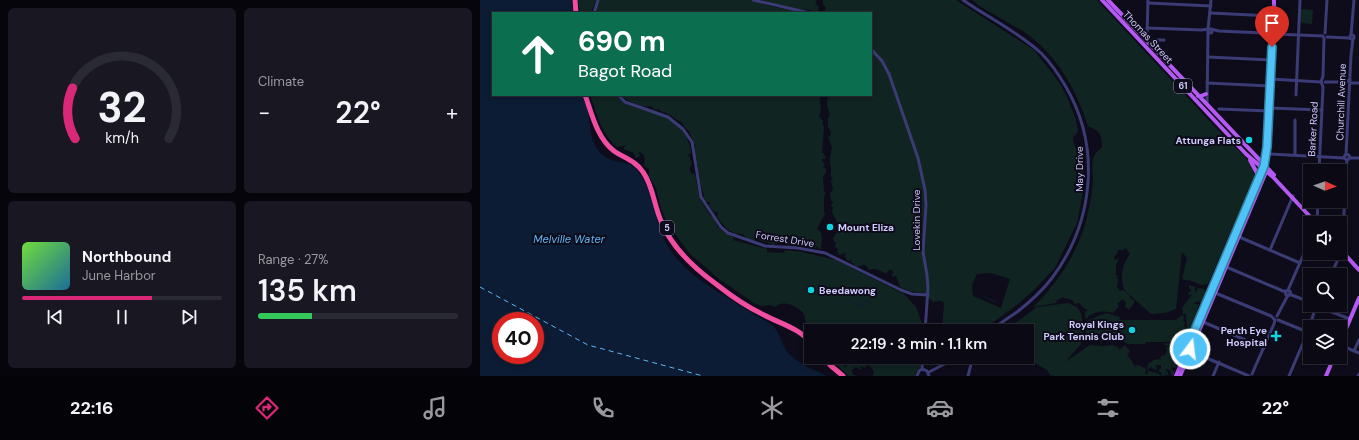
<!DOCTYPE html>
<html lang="en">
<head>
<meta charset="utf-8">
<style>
  :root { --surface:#0a0914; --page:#181722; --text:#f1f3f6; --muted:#999aa0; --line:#2a2a34; --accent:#db2777 }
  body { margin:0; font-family:"DM Sans",sans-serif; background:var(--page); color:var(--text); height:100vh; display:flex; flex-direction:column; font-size:15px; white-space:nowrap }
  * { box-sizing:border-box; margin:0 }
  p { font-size:13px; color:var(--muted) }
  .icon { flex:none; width:22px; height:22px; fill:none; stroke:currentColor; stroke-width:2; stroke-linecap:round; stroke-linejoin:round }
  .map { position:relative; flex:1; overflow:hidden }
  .details { display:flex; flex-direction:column; gap:8px; padding:8px; background:#06050b; width:480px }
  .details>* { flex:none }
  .banner { position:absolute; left:12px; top:12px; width:380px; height:84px; border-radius:0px; box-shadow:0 2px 6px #0003,0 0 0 1px var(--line); background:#0b6e4f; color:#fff; overflow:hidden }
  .needle { width:26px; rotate:92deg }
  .controls { position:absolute; left:823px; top:164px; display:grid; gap:8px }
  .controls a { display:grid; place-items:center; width:44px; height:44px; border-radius:0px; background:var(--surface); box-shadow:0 2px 6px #0003,0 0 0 1px var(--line); font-size:20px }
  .speed { position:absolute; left:12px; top:312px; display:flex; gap:8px; font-size:20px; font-weight:700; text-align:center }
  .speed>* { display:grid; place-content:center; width:52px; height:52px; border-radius:50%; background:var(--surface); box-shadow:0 2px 6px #0003,0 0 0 1px var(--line); line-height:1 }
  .speed .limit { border:6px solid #d22; background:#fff; color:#111 }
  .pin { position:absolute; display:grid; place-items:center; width:34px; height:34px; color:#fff; margin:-41px -17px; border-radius:50% 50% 50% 0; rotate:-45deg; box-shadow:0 0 4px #0007 }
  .pin .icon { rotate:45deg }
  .me { position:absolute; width:44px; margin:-22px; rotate:15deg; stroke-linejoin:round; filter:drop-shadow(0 0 3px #0008) }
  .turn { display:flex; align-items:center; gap:14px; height:84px; padding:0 20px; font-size:18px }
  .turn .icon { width:52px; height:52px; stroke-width:2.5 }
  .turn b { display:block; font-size:28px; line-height:34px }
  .big { font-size:30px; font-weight:600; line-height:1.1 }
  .details .card { flex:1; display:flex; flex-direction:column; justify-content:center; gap:6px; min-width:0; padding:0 14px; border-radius:6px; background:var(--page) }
  .details .dial { align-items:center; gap:0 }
  .dial svg { height:104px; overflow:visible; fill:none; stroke:var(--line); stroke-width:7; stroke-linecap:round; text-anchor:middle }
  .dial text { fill:var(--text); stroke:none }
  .song { display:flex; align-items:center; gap:12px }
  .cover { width:48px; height:48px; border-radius:6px; background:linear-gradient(135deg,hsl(100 70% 55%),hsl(200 70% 35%)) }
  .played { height:4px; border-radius:2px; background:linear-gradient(90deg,var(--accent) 65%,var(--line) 65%) }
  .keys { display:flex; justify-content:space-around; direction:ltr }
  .heat { display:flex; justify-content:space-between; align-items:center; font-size:22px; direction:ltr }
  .charge { height:6px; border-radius:3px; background:linear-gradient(90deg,#34c759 27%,var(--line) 0) }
  .details .tiles { flex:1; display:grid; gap:8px; grid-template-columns:repeat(2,1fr) }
  .trip { position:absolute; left:324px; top:324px; width:230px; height:40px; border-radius:0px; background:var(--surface); box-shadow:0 2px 6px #0003,0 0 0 1px var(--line); font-weight:600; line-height:40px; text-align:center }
  .tab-bar { display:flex; height:64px; justify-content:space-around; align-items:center; background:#040408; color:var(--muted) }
  .tab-bar .icon { width:28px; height:28px }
  .tab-bar .active { color:var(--accent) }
  .tab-bar b { font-size:18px; color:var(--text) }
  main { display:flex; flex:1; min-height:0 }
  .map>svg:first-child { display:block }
</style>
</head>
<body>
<main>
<section class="details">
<div class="tiles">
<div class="card dial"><svg viewBox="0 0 100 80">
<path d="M14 69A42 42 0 1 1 86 69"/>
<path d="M14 69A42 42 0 0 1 12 30" stroke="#db2777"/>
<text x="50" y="56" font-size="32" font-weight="700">32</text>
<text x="50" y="72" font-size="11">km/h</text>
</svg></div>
<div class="card"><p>Climate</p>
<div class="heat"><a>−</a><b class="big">22°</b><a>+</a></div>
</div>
<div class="card">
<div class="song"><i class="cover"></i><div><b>Northbound</b><p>June Harbor</p></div></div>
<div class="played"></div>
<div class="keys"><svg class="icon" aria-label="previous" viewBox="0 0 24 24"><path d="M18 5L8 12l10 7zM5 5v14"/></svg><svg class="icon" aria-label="pause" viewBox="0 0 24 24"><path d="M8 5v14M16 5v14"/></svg><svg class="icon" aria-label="next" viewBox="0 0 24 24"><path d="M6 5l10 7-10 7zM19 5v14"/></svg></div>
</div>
<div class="card"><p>Range · 27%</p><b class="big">135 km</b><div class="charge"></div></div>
</div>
</section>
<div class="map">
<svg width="879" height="376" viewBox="0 0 879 376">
  <rect width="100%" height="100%" fill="#0e0c1a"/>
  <g fill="#102422" fill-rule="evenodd">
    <path d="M98,0H116L111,13H100Z"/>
    <path d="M119,0H270L294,7L329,13H114Z"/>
    <path d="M281,0H337L335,3L339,7L338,12H333L330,10L308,8Z"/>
    <path d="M343,0H476L554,50L579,82L587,97L596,120L598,132L593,137C593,146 597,150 603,156L604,187L597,223L575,268L554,290L537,305L501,331H462L464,303L461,301L453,302L444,293L430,291L420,287L416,276L412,277V274L414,273L412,270H409L406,274C401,271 395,267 389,270L386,265H383L377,267L371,262V260L368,261L364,256L366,255V253L359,255L357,252L358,249L355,247L356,242H354L353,238L358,231L361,230L352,212L353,207L351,205L353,202L351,200L350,193L353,190L351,181L353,179L351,176V167L350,164V159L352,147L348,137L351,135V132L348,127V118L350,115L347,105L348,95H391V13H344L346,7L343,5ZM511,273L530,279L521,308L493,296L492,285L497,274Z"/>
    <path d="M492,0H617L736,128L772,164L775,176V181L771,185L728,284C720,286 719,284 712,281C708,280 706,281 702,279L707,258L702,252L696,309L685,313L671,314L645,291C639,280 642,264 650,254L646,248L643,250H638L637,254L634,257L635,260L639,258L636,265V272L635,275H637L638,281L637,287L640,291L643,290L650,296L651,299L654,300V303L649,310L645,306L646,303L644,300H641L637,304L639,306L633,313C624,311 616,310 607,318H605V312L608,310L604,308L599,303L595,304L592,300L584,298L583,297L577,300L576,303L553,307C577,284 597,254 606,221C609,208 612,195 613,181C613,174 611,167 613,160C613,155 618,151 622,147C622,134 620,131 608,126C597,92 580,60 551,37C535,25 515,16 498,5Z"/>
    <path d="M821,9L833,10L832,24L822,23L820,20Z"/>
    <path d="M110,95H136C146,109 168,109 183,116C194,120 202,129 208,138L207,140C210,144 211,148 211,153L208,155L210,158V160L212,164L209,169L212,174H215L220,199L231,216L234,217L237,224L238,230V227H240L241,230L254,238L253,240L287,249V252L303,253L306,250L322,252L356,260L424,294L436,307L442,323L445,326L444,331H339L331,328H325L323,325L326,322C325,319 325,315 323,313C318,306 302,299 296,307L290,305L281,306L274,303L239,279L210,254L192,230L188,222L186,221L180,205L176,188L169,176V169L164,166C165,159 166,153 158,152L160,155L159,157L156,158L153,152H151L144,149V147L148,145L137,147C120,132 118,115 110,95Z"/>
    <path d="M142,95H340C339,102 343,109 339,116L343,121L342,124L344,126L342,152L345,156V159H342V161L345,165L343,167L346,169V173L343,176L344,191L346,193L344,196V211L345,214L337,229L341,232L342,239L341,249H339L337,246L336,248L330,247L329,244H324L320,239L319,240L320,244L312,246L310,244L309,246L304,244H301L297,242L294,245C290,244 286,241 282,242L279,239C273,242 266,239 263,234H259L258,233L256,234L247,229L237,217L238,214L237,212H234L229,206L230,202H226L223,198L224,195C222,190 217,169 218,164L216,163L217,158L215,157L214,149L215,146L209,131L205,128L202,122C196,120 195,118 190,115C186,112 182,113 178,109L175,110L171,106C161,108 151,102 142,97Z"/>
    <path d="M709,285L715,287V292H716L718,288L724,289L726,293L723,297H725L722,308H720L722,304L718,301L713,304H719L717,309L720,313L718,318L717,316L716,317L717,319L715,324H713V330L711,331V334H710L711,336L707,343L701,342L705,344L704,348H698L695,347V352H698L700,354L698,360L695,361L697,367L694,368L691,366L692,370L695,373L693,376H692L690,370L687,369L685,370L688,372V375L681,376L682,373L678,371L681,368V365H677L675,366L677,368L676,370L670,367L668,370L667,369L669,362L671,363L673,360L679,359L680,361L681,356L685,355L687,350L686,348L688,346L684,345L685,343L692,344V346H694L693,342H666L665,344H648L642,341H605L606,321L626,313L640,317L639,320H695V321L702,315L704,317L703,321L705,322L704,326L706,327L705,332L707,331L706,314H703L702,308L712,295H709L708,292L712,291L709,288Z"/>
    <path d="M588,303L597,307L601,313L603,324L601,344L585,362L610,345L624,346L633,345L639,348V350L645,345L650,351L647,355L650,358L655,367L656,365L662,366V368L664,367L666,370L665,373L667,375L668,371H670L672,372L678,373L681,376H574L573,375L571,376L567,370L544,357H547V331H524L528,327L525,326L529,324L530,327L557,307Z"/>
    <path d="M350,357H358L357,362L359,363L363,362L364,366L365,367L367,365L363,357H380L387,364V366L385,368L381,366V370L375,367L371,371L373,372L372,374L377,376H368Z"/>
    <path d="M382,357H442L441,366L436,372L435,376H393L394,371Z"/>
    <path d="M448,357H470L451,366L448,364Z"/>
  </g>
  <path fill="#0c1c34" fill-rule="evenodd" d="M0,0H91L93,13H13V95H102C104,101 107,106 108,112C111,129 110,148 127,158C138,164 147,159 157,170C175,193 174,227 191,251C212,280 246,296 275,315C280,318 286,321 291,324C299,330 301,342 306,350C315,363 333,369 347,376H0ZM21,321H55V355H21Z"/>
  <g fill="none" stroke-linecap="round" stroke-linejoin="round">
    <g stroke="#0c1c34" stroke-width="1">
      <path d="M506,296L505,297L516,302"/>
      <path d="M367,302L370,301"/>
      <path d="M356,303L359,302"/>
      <path d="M374,303L382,307L383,302L386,301L392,305"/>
    </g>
    <path stroke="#60b4f3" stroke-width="1" stroke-dasharray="5 4" stroke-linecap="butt" d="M0,287L108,345L223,376"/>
    <g stroke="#3b3b76" stroke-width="3">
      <path d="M273,0L330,13"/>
      <path d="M483,0C509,18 538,32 561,53C571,63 579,75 586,87C621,147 614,222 572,278C562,291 550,302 537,312C528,318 519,324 510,331"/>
      <path d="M668,3L731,6"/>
      <path d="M114,13L118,0"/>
      <path d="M730,13L793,16"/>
      <path d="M667,28L722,30L728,29"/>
      <circle cx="730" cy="31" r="2"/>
      <path d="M728,29L731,0"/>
      <path d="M731,29L739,31L784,33L790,32"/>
      <path d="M784,33L790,35"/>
      <path d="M845,33L847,0"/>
      <path d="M795,34L843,36"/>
      <circle cx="872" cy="37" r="2"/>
      <path d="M871,35L874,0"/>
      <path d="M847,37L870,38"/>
      <path d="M665,39L667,38V34L668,0"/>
      <path d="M673,40H684"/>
      <path d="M391,49L402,61L409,74L438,158L445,190L446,205L443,252L447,275L448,288L445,331"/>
      <path d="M728,57L791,60"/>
      <path d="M790,79L841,82"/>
      <path d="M841,82L843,76L844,38"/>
      <path d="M845,82H865L870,80"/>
      <path d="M727,83L790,86"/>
      <path d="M870,83H879"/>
      <path d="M138,95L145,102L188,117L203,129L212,142L221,197L241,227L248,233L285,246L318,248L345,253L421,290L432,294L448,295"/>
      <path d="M816,95L820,0"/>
      <path d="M727,104L728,32"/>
      <path d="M789,108L842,110"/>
      <path d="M739,109L789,111"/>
      <path d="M788,154L864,158"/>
      <circle cx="867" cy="157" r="2.5"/>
      <path d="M815,155V120"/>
      <path d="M866,155L871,55L873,39"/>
      <path d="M869,158H879"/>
      <path d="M839,171L843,87L841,82"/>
      <path d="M837,221L838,201"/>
      <path d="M757,236L820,263"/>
      <path d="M862,248L867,160"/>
      <path d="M790,250L813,196"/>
      <path d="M744,266L803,291H806"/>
      <path d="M851,275L862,250"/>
      <path d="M808,290L830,240"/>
      <circle cx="808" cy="293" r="2.5"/>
      <path d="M733,292L791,316L794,319"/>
      <path d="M809,294L830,302"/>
      <path d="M839,307L870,319"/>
      <path d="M797,316L808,295"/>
      <path d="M798,320L830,333"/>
      <path d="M721,321L784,348"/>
      <path d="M860,345L879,353"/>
      <path d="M710,351L769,376"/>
      <path d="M874,351L879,340"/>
      <path d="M442,369L443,357"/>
      <path d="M449,372L478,357"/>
      <path d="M772,374L794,324L795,320"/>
      <path d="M437,376L439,371L442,369L447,371L449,376"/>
      <path d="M488,376L493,357"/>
      <path d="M733,376L739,362"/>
      <path d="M809,376L826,336L836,307"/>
      <path d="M878,376L879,374"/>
    </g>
    <g stroke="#b459f2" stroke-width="4">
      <path d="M622,0L766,154L793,177L836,223"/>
      <path d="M628,0L794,175"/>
      <circle cx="793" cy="33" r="2.5"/>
      <path d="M794,31V0"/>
      <path d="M718,96H721L726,94"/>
      <path d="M770,160L777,173V181"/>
      <path d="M860,249L879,270"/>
      <path d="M860,343L879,298"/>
      <path d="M696,376L784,167"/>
      <path d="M700,376L786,172L793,36"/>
      <path d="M846,376L854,357"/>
    </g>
    <g stroke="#f14ea2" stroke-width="5">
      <path d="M95,0L96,13"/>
      <path d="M105,95C112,114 117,138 134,151C144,158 156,161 163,172C173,186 174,205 181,221C191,246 214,268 236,284C251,296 267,307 284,315C301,324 319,328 331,343"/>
      <path d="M344,357L350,365L363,376"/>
    </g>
  </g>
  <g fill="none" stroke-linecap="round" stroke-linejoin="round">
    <defs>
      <path id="route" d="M710,349L709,344L784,166L787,147L792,47"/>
    </defs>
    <use href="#route" stroke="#337fa1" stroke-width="10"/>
    <use href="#route" stroke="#4fc3f7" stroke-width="7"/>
  </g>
  <g fill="#11d2e0" stroke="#0e0c1a" stroke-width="1.5">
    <circle cx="769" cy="140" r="4"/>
    <circle cx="350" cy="227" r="4"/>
    <circle cx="331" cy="290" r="4"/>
    <circle cx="652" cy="330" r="4"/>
    <path d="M794 330h4v4h4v4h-4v4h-4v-4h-4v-4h4z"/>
  </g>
  <g text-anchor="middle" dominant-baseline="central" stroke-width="4" stroke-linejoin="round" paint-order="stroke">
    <g fill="#0e0c1a" stroke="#9491b8" stroke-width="1">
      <rect x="694" y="79" width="18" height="14" rx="3"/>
      <rect x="180" y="221" width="14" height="14" rx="3"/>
    </g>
    <g font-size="9" font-weight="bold" fill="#cecafb">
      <text x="703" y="86">61</text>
      <text x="187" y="228">5</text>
    </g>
    <g font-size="10" fill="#cecafb" stroke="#0e0c1a">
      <text transform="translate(668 37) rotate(47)">Thomas Street</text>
      <text transform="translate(861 102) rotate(-88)">Churchill Avenue</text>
      <text transform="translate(833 129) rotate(-87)">Barker Road</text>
      <text transform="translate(599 169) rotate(-90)">May Drive</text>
      <text transform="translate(436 220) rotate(-90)">Lovekin Drive</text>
      <text transform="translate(305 239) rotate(9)">Forrest Drive</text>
    </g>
    <g font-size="10" font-weight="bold" fill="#cecafb" stroke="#0e0c1a" text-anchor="end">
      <text x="761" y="140">Attunga Flats</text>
      <text x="358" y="227" text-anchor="start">Mount Eliza</text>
      <text x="339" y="290" text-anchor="start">Beedawong</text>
      <text x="644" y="324">Royal Kings<tspan x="644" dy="12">Park Tennis Club</tspan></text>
      <text x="787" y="330">Perth Eye<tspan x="787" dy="12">Hospital</tspan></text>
    </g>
    <g font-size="11" font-style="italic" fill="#60b4f3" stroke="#0e0c1a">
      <text x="89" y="239">Melville Water</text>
    </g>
  </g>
</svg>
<div class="controls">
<a><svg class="needle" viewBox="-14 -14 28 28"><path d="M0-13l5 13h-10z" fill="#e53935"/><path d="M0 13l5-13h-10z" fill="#999aa0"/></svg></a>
<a><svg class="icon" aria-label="sound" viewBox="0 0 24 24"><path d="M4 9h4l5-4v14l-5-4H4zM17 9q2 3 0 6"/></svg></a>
<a><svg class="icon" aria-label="search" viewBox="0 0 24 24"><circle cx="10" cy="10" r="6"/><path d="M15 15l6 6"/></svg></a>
<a><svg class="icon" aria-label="layers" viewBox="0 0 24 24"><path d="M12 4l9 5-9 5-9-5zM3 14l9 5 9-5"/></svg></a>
</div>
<div class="speed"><div class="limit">40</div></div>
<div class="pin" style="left:792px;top:47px;background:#d93025"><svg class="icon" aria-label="arrive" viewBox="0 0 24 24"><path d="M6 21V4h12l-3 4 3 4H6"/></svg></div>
<svg class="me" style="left:710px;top:349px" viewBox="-20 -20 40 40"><circle r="17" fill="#4fc3f7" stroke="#fff" stroke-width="3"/><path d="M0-11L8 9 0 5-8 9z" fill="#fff"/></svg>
<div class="trip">22:19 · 3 min · 1.1 km</div>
<div class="banner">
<div class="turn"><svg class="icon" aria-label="ahead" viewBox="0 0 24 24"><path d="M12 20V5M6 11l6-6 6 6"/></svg><div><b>690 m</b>Bagot Road</div></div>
</div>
</div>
</main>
<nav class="tab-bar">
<b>22:16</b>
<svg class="icon active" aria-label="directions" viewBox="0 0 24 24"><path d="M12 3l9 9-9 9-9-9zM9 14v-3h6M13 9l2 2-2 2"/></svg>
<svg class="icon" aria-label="music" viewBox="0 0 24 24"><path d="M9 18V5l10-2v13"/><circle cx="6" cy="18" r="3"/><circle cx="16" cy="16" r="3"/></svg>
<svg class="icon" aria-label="phone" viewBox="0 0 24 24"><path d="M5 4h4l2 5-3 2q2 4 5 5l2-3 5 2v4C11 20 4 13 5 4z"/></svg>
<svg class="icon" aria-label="climate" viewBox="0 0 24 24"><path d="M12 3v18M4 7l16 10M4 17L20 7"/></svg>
<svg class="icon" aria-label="car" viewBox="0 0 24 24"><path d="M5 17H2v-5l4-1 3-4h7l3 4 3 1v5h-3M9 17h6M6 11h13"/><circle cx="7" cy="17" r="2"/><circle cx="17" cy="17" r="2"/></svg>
<svg class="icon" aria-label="filters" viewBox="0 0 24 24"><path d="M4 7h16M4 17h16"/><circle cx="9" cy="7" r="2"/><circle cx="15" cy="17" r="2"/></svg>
<b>22°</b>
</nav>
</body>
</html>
